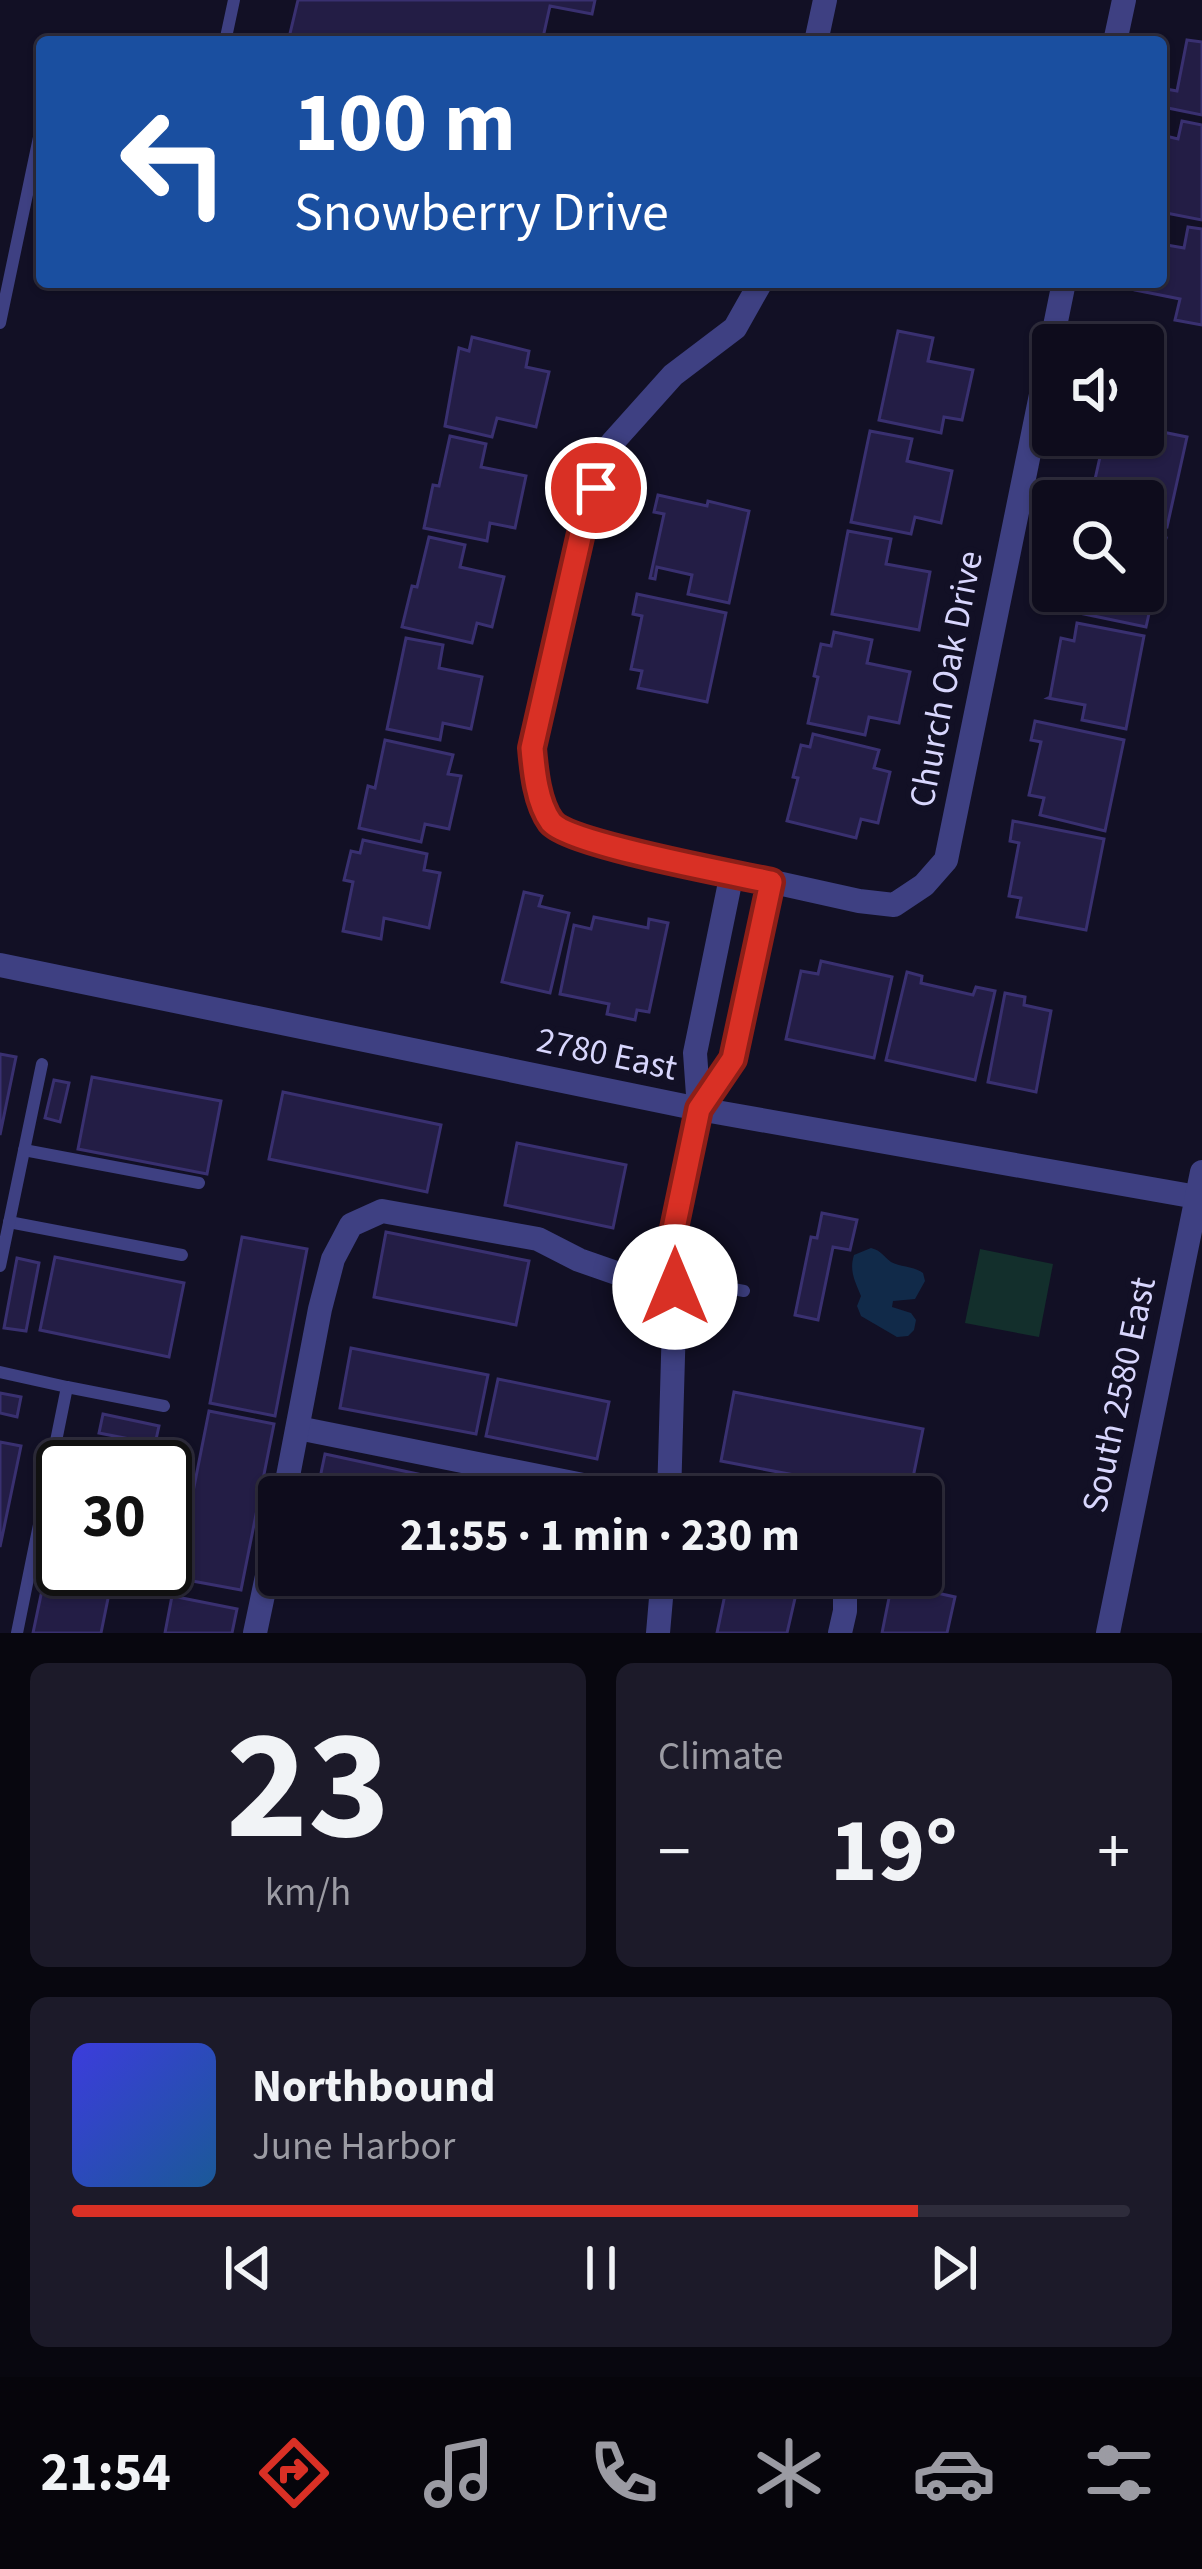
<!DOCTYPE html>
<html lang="en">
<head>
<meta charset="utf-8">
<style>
  :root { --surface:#0e0c1c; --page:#1c1a29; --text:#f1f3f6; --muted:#9b9ba3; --line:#2e2c3b; --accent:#d93025 }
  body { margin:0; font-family:"Source Sans 3",sans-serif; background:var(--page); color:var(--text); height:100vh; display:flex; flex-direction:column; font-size:45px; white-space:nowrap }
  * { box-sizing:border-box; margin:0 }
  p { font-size:39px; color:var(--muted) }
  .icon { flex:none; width:66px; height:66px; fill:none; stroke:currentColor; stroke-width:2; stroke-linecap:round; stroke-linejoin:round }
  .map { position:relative; height:1633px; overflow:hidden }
  .panel { display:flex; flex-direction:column; gap:30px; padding:30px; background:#08070f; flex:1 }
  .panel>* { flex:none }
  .banner { position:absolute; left:36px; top:36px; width:1131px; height:252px; border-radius:12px; box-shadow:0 3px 9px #0004,0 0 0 3px var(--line); background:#1a4fa0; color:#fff; overflow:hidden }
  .tools { position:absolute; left:1032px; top:324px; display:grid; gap:24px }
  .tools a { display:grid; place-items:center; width:132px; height:132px; border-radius:12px; background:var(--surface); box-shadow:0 3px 9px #0004,0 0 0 3px var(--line); font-size:60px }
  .speed { position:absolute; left:36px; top:1440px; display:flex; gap:24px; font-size:60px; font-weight:700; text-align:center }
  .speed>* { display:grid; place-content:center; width:156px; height:156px; border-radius:50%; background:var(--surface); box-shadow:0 3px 9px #0004,0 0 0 3px var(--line); line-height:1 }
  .speed .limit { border:6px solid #111; border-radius:18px; background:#fff; color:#111 }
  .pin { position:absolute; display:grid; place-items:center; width:102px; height:102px; color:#fff; margin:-51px; border:6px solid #fff; border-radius:50%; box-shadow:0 3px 12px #0007 }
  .me { position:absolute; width:132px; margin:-66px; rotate:0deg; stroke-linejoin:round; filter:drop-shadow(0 0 9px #0008) }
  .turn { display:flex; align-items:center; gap:42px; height:252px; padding:0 60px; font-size:54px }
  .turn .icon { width:156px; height:156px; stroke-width:2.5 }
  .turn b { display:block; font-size:84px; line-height:102px }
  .big { font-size:90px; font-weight:700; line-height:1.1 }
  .panel .tile { flex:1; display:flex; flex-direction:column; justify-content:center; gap:18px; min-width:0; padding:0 42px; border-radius:18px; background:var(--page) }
  .panel .dial { align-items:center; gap:0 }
  .dial b { font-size:156px; line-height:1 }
  .song { display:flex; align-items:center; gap:36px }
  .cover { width:144px; height:144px; border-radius:18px; background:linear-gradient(135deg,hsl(240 70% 55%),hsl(210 70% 35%)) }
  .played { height:12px; border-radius:6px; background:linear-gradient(90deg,var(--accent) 80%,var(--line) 80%) }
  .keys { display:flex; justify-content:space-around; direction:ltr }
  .heat { display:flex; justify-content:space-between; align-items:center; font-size:66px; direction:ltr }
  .panel .tiles { flex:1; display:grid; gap:30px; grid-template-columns:1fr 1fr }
  .tile:last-child { grid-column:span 2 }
  .trip { position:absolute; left:258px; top:1476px; width:684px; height:120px; border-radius:12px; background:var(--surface); box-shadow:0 3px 9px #0004,0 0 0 3px var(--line); font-weight:700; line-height:120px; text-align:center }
  .dock { display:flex; height:192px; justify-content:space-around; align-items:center; background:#06050b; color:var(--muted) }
  .dock .icon { width:84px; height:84px }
  .dock .active { color:var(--accent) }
  .dock b { font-size:54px; color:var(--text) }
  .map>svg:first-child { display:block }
</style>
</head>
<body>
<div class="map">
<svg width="1202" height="1633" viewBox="0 0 1202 1633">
  <rect width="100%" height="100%" fill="#121025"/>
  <path fill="#132f2c" d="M980,1249L1053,1264L1039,1337L965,1323Z"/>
  <path fill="#112a49" d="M871,1248C882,1251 883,1256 891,1262C900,1267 913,1266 923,1273L925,1281L915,1299L893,1301L892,1307L911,1313L916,1320L914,1330L908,1336L897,1337L861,1316L857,1306L861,1296C855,1281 849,1271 854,1255Z"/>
  <g fill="#231d45" stroke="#393070" stroke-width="3">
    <path d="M298,0H595L592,14L550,6L542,42H288Z"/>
    <path d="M1187,40L1202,42V115L1163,107L1166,89L1177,91Z"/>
    <path d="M1182,121L1202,125V220L1161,212V164L1166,136L1178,139Z"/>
    <path d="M1188,227L1202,229V325L1175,320L1180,299L1135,290L1136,282H1161V244L1184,248Z"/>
    <path d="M898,331L933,338L928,361L973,370L962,420L944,417L941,433L879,420Z"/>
    <path d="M472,337L529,351L526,367L549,372L536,427L497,418L492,437L445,426L459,348L469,351Z"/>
    <path d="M1143,428L1187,437L1167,527L1143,522V501H1107L1108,497L1092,493L1104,439L1116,441L1117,435H1143Z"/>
    <path d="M870,431L912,439L907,461L952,471L941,523L915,517L911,534L851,522Z"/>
    <path d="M450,436L486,444L481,467L526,476L515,528L490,523L487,541L424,528L433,485L439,486Z"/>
    <path d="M658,495L707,506L708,501L749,511L729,603L688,594L692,575L657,567L655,579L650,578L664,514L654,512Z"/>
    <path d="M848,531L891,539L886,564L930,572L919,630L832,614Z"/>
    <path d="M1143,533L1166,538L1146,627L1070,611L1075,591H1143Z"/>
    <path d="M429,537L465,545L460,567L504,577L492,627L477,623L472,643L402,627L412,586L417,587Z"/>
    <path d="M637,594L726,613L707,702L638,688L642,671L631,669L642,616L633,614Z"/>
    <path d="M1077,623L1144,636L1126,729L1082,720L1085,705L1048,698L1050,697L1061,638L1074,641Z"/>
    <path d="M834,632L872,640L867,663L910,672L899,723L869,717L865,735L808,723L818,677L814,676L821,644L831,646Z"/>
    <path d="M406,638L443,645L439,668L482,677L471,729L443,723L440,740L387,729Z"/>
    <path d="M1035,721L1124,740L1105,831L1040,815L1044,798L1029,795L1041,742L1031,740Z"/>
    <path d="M813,734L879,750L874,768L890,772L878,823L861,819L856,838L787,821L798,778L793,777L801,745L810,747Z"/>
    <path d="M385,740L453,755L448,774L461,776L449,829L425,824L421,842L359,828L368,786L375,788Z"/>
    <path d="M1013,821L1104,839L1086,930L1017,917L1021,898L1009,896L1019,843L1010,841Z"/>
    <path d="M363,840L427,854L424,870L440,873L429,928L384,918L381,939L343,931L353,882L344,880L351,851L360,853Z"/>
    <path d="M524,892L542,896L539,906L569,913L550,993L502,982Z"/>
    <path d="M594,917L648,928L649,919L668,923L649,1012L637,1010L635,1020L607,1014L609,1004L560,994L574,925L591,929Z"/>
    <path d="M821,961L892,977L874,1058L786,1039L801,971L818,974Z"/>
    <path d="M907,972L922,976L921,983L973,995L976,987L995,991L975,1080L886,1060Z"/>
    <path d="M1005,993L1025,997L1024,1005L1051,1011L1036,1092L988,1082Z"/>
    <path d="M0,1054L16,1057L0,1135Z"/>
    <path d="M92,1077L221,1101L207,1174L78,1149Z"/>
    <path d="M54,1080L69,1083L60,1122L45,1118Z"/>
    <path d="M283,1092L441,1125L427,1192L269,1159Z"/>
    <path d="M517,1143L626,1165L613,1228L505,1205Z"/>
    <path d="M822,1213L857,1220L850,1250L833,1247L818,1320L795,1315L811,1237L817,1238Z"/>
    <path d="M386,1232L529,1261L516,1325L374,1297Z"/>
    <path d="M242,1237L307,1249L275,1416L210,1403Z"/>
    <path d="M55,1257L184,1283L169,1357L40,1330Z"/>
    <path d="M17,1258L39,1263L26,1331L4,1328Z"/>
    <path d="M351,1348L488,1375L476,1434L340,1408Z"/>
    <path d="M498,1379L609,1402L597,1459L486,1436Z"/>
    <path d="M734,1392L923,1429L909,1497L721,1461Z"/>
    <path d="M0,1393L21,1397L17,1417L0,1413Z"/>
    <path d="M209,1411L274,1424L241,1590L176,1578Z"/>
    <path d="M103,1414L159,1426L155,1444L99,1433Z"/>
    <path d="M0,1442L21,1446L0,1547Z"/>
    <path d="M325,1454L464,1484L462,1497H316Z"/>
    <path d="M470,1485L525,1497H468Z"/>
    <path d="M63,1490V1569H114L101,1633H33Z"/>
    <path d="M728,1580L796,1594L787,1633H717Z"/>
    <path d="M892,1583L955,1597L947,1633H882Z"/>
    <path d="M172,1596L237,1609L232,1633H165Z"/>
  </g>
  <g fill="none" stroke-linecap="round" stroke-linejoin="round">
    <g stroke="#3e4082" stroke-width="12">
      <path d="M225,42L234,0"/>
      <path d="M0,323L42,123"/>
      <path d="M24,1150L199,1183"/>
      <path d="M9,1222L182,1255"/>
      <path d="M0,1266L42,1064"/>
      <path d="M676,1287L706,1284L744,1291"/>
      <path d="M0,1372L67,1387"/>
      <path d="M17,1633L67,1387L164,1406"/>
    </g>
    <g stroke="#3e4082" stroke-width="24">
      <path d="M816,42L825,0"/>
      <path d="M1115,42L1124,0"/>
      <path d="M761,282L735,328L673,375L612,443L581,533L532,748L535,783L552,823L583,840L859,901L894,905L924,885L946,860L1064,282"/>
      <path d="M0,965L699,1109L1202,1198"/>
      <path d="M699,1109L733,1059L771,882"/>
      <path d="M298,1428L643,1497"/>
      <path d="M284,1497L320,1309L333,1259L351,1225L382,1211L538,1239L579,1260L622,1275L675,1287"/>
      <path d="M669,1497L675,1287L672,1238L699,1109L695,1053L732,873"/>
      <path d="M255,1633L279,1519"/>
      <path d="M658,1633L663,1575"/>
      <path d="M840,1633L845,1611V1575"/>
      <path d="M1108,1633L1202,1172"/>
    </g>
  </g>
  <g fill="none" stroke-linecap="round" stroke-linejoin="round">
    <defs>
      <path id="route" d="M596,488L581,533L532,748C534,771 537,803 551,822C569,844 734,874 771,882L733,1059L699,1109L672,1238L675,1287"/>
    </defs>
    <use href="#route" stroke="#8d1f18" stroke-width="30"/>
    <use href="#route" stroke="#d93025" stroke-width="21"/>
  </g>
  <g text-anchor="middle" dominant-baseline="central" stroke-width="12" stroke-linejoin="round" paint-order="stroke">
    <g font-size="36" fill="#d8d6fd" stroke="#121025">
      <text transform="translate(946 679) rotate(-79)">Church Oak Drive</text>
      <text transform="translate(607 1054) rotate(12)">2780 East</text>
      <text transform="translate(1119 1395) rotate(-78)">South 2580 East</text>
    </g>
  </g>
</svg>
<div class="tools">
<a><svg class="icon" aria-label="sound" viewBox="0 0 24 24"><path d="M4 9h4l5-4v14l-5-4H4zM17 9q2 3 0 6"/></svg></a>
<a><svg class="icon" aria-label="search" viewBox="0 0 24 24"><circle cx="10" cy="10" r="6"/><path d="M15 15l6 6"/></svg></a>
</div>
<div class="speed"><div class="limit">30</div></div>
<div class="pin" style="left:596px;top:488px;background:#d93025"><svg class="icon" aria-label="arrive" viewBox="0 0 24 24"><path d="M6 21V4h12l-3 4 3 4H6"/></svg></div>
<svg class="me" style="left:675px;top:1287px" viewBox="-20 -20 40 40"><circle r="19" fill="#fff"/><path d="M0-13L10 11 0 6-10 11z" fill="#d93025"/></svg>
<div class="trip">21:55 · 1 min · 230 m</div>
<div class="banner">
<div class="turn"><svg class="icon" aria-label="left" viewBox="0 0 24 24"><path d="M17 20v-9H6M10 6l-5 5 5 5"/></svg><div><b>100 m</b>Snowberry Drive</div></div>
</div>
</div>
<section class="panel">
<div class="tiles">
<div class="tile dial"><b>23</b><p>km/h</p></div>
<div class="tile"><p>Climate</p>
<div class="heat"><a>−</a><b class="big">19°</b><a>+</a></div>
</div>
<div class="tile">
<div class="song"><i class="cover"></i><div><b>Northbound</b><p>June Harbor</p></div></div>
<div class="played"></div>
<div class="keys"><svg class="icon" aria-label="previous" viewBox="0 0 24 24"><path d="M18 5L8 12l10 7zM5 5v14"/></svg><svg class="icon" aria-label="pause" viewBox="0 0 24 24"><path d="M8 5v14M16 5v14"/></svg><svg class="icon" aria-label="next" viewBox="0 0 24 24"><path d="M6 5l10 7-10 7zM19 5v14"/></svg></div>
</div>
</div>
</section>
<nav class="dock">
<b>21:54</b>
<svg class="icon active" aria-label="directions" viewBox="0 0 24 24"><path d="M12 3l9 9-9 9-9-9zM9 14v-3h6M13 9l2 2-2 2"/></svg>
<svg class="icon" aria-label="music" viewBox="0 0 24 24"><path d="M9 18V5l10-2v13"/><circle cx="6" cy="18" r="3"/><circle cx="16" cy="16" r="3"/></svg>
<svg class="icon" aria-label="phone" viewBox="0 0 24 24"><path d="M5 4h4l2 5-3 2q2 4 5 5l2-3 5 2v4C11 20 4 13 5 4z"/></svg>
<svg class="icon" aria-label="climate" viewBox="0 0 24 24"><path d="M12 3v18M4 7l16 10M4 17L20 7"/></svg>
<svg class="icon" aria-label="car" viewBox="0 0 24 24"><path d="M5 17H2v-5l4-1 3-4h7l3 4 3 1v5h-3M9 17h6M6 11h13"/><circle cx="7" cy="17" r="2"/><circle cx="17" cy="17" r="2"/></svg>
<svg class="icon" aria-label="filters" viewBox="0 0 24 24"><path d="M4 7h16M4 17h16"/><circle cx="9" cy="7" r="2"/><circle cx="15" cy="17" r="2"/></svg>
</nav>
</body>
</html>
